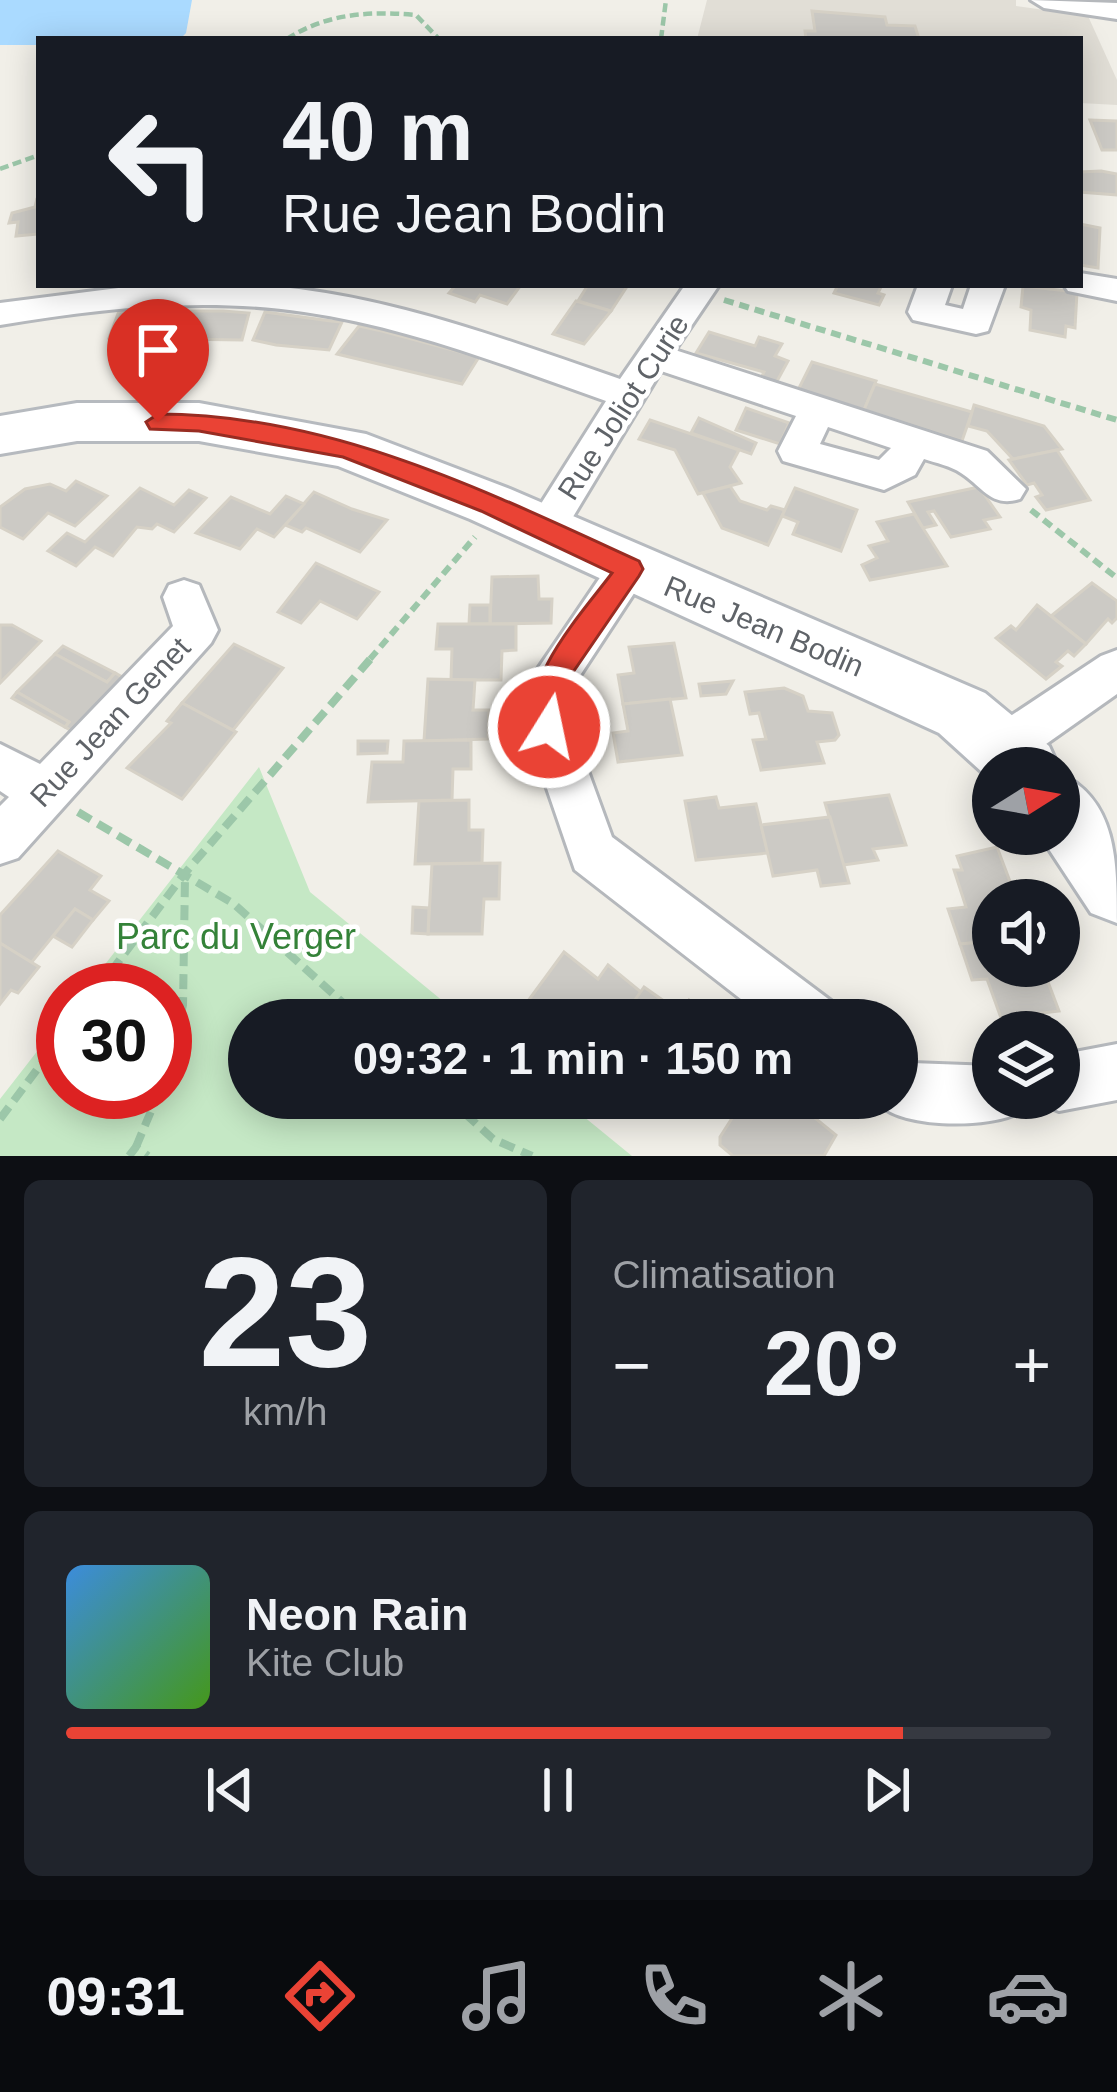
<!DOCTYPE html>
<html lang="fr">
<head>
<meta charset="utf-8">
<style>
  :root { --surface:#171b24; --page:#20242c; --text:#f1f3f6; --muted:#9ea1a6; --line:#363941; --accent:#ea4335 }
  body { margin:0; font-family:Helvetica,sans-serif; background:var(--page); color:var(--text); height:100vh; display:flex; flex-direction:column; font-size:45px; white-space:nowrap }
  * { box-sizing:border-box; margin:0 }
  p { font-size:39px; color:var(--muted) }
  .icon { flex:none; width:66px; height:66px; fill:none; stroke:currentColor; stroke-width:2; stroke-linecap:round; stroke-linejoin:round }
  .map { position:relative; height:1156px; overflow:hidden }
  .details { display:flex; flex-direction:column; gap:24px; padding:24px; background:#0d0f14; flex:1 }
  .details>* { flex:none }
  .hud { position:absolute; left:36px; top:36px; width:1047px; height:252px; border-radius:0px; box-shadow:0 6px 30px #0003; background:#171b24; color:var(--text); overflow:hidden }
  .needle { width:78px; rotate:79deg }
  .controls { position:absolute; left:972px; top:747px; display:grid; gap:24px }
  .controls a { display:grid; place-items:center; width:108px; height:108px; border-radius:50%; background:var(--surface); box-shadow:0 6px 30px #0003; font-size:60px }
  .speed { position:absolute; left:36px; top:963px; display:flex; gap:24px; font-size:60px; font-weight:700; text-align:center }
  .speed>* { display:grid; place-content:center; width:156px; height:156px; border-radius:50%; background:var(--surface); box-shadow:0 6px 30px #0003; line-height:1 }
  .speed .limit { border:18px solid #d22; background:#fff; color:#111 }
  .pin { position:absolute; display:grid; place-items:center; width:102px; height:102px; color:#fff; margin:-123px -51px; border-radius:50% 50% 50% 0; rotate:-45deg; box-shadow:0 0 12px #0007 }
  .pin .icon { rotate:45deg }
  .me { position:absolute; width:132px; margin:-66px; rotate:10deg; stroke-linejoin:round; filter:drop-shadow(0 0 9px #0008) }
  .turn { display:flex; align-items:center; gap:42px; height:252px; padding:0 48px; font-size:54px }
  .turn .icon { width:156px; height:156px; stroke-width:2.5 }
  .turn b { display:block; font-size:84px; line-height:102px }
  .big { font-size:90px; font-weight:800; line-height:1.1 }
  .details .card { flex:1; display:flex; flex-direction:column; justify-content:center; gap:18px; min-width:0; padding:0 42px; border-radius:18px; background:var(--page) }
  .details .dial { align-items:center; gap:0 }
  .dial b { font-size:156px; line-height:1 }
  .song { display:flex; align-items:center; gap:36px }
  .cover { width:144px; height:144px; border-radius:18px; background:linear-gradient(135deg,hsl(210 70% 55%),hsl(100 70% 35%)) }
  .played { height:12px; border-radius:6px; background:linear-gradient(90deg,var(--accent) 85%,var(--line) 85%) }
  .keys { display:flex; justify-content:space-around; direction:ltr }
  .heat { display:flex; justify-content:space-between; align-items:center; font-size:66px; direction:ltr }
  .details .tiles { flex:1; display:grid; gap:24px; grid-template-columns:1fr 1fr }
  .card:last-child { grid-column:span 2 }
  .trip { position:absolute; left:228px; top:999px; width:690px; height:120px; border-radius:60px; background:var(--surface); box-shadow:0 6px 30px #0003; font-weight:800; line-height:120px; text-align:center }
  .menu { display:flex; height:192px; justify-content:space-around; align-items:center; background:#090b0e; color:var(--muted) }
  .menu .icon { width:84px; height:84px }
  .menu .active { color:var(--accent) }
  .menu b { font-size:54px; color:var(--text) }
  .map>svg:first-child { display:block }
</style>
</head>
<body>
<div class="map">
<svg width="1117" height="1156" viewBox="0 0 1117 1156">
  <rect width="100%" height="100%" fill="#f1efe8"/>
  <path fill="#e1ded6" d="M707,0H1016V6L1088,16L1117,80V105L1080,103V39H697Z"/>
  <path fill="#c5e8c5" d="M259,767L310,892L466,1020H249V1098H561L632,1156H0V1099L63,1018V1092H165V990H85Z"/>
  <path fill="#aadaff" d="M0,0H192L186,33L180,39H39V45H0Z"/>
  <g fill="#cccac5" stroke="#d6d1c6" stroke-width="3">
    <path d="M812,11L885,17L887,25L915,26L919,39H806L805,31H815Z"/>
    <path d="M1090,120L1117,121V150H1102Z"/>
    <path d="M1101,171L1117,174V195L1080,192V172Z"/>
    <path d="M37,198L39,234L16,236L18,222L9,223L12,213L35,207Z"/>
    <path d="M1080,224L1100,228L1098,268L1080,265Z"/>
    <path d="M456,285H521L507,304L480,295L475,302L449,293Z"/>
    <path d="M588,285H628L611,311L578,301Z"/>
    <path d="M838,285H882L878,293L884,295L879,305L834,293Z"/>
    <path d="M1023,286L1077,292L1075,328L1066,326L1065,337L1030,330L1031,310L1021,307Z"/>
    <path d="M576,301L611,311L584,344L553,334Z"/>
    <path d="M119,311H223L249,313L242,340L109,338Z"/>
    <path d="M265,312L331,321L342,322L329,350L276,345L253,340Z"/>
    <path d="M359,326L382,331L479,357L462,384L337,354Z"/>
    <path d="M709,332L755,346L759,337L782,344L775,356L788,361L776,383L761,378L764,372L696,353Z"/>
    <path d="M812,362L876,381L864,410L798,390Z"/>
    <path d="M875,384L972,412L962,441L864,410Z"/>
    <path d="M974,405L1044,426L1062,449L1013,459L987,431L968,426Z"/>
    <path d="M746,408L789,423L780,444L736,430Z"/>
    <path d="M699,418L756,443L751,454L691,433Z"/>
    <path d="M650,420L739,450L730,467L741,483L698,494L675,450L639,439Z"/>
    <path d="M1057,450L1090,500L1046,510L1036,497L1042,495L1034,483L1027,485L1009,460Z"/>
    <path d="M76,481L107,496L75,526L48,513L23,539L0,527V507L25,489L50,484L66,491Z"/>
    <path d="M730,486L740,501L767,510L771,506L785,510L768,545L722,528L703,493Z"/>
    <path d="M979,487L1000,517L984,520L990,529L951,537L934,511L928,512L936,525L923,528L908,502Z"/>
    <path d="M140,488L174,505L189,490L206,498L174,532L157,524L152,529L137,527L113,556L95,547L76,566L48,551L67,533L85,542Z"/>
    <path d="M795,488L857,510L841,551L793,534L798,522L782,516Z"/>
    <path d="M314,492L352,509L387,520L360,552L306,528L302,532L285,525Z"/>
    <path d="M286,496L304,504L274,537L257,529L240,549L196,533L231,497L270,514Z"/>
    <path d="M914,514L947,566L870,580L862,565L877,558L869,546L888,541L877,522Z"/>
    <path d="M316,563L379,592L357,619L320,601L301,623L278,612Z"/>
    <path d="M538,576L539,599H552L551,623L490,624L492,577Z"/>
    <path d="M1092,583L1117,601V618L1112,623L1108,619L1086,644L1051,616Z"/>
    <path d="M470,605H490V624H469Z"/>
    <path d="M1037,605L1086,644L1074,656L1068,651L1056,662L1062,666L1046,679L996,638L1011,626L1016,630Z"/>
    <path d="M438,624H516V650L502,651L501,680H451L452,649H436Z"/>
    <path d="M0,625H12L41,641L0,683Z"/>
    <path d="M674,643L686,698L623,704L618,675L634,673L629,647Z"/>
    <path d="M234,644L283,668L233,730L182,703Z"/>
    <path d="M63,646L115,673L107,682L55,654Z"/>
    <path d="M55,654L107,682L115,673L131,682L81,736L65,727L69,722L17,692Z"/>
    <path d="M428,679L475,680L473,710H489L488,739L424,741Z"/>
    <path d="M733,681L726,694L701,696L699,684Z"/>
    <path d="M784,688L803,696L808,711L832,713L839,735L835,740L817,742L824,763L761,770L753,740L766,739L759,713L750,714L745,692Z"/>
    <path d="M17,692L69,722L65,727L12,698Z"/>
    <path d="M670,699L682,755L618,762L613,733L628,731L623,704Z"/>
    <path d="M182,703L236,732L182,799L127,768L171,723L167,721Z"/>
    <path d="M471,740V769H453L452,800L368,802L372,762H403L404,741Z"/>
    <path d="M358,741H388L387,753L358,754Z"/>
    <path d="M889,795L906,845L873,849L878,860L843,865L825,803Z"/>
    <path d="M716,797L719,808L756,804L768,853L696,860L685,801Z"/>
    <path d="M469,800V830H483L482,863L415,864L419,801Z"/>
    <path d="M830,817L849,883L821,886L817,870L773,876L761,825Z"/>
    <path d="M997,847L1017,900H993V941L960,944L948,909L966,907L954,870H962L957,856Z"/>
    <path d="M58,851L101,876L90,890L109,901L93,920L75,909L31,963L0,943V915Z"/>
    <path d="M500,863L499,899H484L482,934H428L432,864Z"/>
    <path d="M413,907L429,908L428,934L412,933Z"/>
    <path d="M75,909L93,920L72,947L53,936Z"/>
    <path d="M993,941V966H1042L1059,1011L1001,1018L987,979L972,980L960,944Z"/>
    <path d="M0,943L39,967L18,993L11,990L0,1004Z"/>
    <path d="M564,952L598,979L608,965L641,992L621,1020H555L528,1001Z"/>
    <path d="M644,987L681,1013L689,1000L713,1020H621Z"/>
    <path d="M745,1098H796L794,1101L836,1135L824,1156H733L720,1145V1137Z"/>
  </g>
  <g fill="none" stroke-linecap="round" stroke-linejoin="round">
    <defs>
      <g id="street">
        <path d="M1031,0L1117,3V19L1044,8Z"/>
        <path d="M1080,273L1117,279V301L1068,291L1064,285H1080Z"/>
        <path d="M142,285C195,285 247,283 299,289C409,303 515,343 620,379L685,285H719L675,350L987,451L1026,489L1020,499C991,508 983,487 961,473C951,466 936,463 924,459L915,475L884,490L783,461L778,451L796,416L661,371L559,540L545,545L531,540L525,529L606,401C507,366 408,327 304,312C203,297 100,308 0,325V303ZM828,427L891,448L879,460L820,444Z"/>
        <path d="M918,285H952L945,305L963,309L971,285H1005L988,331L976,334L913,320L908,312Z"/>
        <path d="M629,552L644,557L650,569L575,683L572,727L612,837L831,1001L839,1020H768L575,870L526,727L531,679L614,557Z"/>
        <path d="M184,580L199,585L218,630L211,643L18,858L0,864V806L9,797L0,791V744L40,764L173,626L163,597L169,585Z"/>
        <path d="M1117,650V694L1022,761L1005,767L988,761L982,746L988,731L1101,656Z"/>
        <path d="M1117,1044V1100L1059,1111L1039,1103L1037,1098H1059V1055Z"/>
        <path d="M897,1057L912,1063L993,1066V1098H1020L1013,1115C983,1128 892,1129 874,1098H897Z"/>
      </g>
      <g id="secondary">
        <path d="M77,403H199L366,434L510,489L985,693L1049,746L1059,768H993V782L939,733L470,519L338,466L199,441H77L0,454V416Z"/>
        <path d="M1059,773C1117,800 1117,861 1117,923L1091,913L1039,834H1059Z"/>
      </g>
    </defs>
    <use href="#street" stroke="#b5b8bc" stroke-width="6"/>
    <use href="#secondary" stroke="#b6babf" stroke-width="6"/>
    <g stroke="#9cc7a9" stroke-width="4.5" stroke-dasharray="9 4.5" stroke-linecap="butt">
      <path d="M287,39C327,13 370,11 416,15L439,39"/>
      <path d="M661,39L666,0"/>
      <path d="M0,169L39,155"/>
    </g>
    <g stroke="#9cc7a9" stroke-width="6" stroke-dasharray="10 6" stroke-linecap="butt">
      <path d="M724,300L1117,420"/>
      <path d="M1031,510L1117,578"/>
      <path d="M370,659L475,537"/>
    </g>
    <g stroke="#9cc7a9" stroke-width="8" stroke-dasharray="15 8" stroke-linecap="butt">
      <path d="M78,812L234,904L362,1020"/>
      <path d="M97,990L185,873L373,656"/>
      <path d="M165,1079L183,1005L185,877"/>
      <path d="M448,1098L493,1139L532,1156"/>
      <path d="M0,1119L63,1035"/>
      <path d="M136,1147L159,1092"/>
      <path d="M129,1156L136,1147L148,1156"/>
    </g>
    <use href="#street" fill="#fff" fill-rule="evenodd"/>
    <use href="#secondary" fill="#fff" fill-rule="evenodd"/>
  </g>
  <path fill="#ea4335" stroke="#982c22" stroke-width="3" d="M158,414C330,414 486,491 639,561L643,569L639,576L567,681L560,736L549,740L538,736C514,685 583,612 612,573L481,511L343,457L199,431L150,429L146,422Z"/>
  <g text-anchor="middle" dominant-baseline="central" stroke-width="9" stroke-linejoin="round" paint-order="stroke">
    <g font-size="30" fill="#5f6368" stroke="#fff">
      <text transform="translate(623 407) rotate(-57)">Rue Joliot Curie</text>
      <text transform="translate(764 626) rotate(23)">Rue Jean Bodin</text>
      <text transform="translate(110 722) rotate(-47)">Rue Jean Genet</text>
    </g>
    <g font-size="36" fill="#348238" stroke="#fff">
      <text x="236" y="936">Parc du Verger</text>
    </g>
  </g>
</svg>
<div class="controls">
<a><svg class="needle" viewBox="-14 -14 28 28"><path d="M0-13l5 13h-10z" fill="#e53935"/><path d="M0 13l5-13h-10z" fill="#9ea1a6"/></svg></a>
<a><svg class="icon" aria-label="sound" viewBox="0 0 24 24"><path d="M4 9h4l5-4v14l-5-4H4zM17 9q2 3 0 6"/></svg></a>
<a><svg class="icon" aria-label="layers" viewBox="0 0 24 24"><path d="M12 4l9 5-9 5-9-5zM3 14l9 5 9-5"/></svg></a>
</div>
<div class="speed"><div class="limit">30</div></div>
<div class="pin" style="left:158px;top:422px;background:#d93025"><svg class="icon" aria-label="arrive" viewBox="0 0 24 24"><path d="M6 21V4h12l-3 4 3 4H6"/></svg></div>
<svg class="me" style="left:549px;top:727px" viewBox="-20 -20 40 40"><circle r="17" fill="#ea4335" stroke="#fff" stroke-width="3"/><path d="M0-11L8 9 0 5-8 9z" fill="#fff"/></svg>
<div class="trip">09:32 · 1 min · 150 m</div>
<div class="hud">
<div class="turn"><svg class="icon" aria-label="left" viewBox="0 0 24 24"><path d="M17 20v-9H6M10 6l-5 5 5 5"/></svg><div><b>40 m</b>Rue Jean Bodin</div></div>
</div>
</div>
<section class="details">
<div class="tiles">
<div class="card dial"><b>23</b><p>km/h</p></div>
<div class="card"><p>Climatisation</p>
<div class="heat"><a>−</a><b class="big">20°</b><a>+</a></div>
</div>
<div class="card">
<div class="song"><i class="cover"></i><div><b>Neon Rain</b><p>Kite Club</p></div></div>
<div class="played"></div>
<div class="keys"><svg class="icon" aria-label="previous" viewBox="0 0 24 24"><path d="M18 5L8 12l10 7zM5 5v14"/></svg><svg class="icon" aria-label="pause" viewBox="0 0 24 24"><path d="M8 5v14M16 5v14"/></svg><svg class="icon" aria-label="next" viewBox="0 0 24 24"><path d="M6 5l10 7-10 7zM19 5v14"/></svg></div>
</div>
</div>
</section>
<nav class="menu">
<b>09:31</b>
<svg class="icon active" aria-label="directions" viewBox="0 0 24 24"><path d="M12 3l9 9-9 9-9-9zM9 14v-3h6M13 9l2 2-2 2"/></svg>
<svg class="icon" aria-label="music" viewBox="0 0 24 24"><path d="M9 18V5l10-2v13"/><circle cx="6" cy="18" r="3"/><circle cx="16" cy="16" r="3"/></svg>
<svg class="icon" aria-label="phone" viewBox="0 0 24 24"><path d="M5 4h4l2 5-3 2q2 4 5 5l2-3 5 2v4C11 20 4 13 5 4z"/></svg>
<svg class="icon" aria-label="climate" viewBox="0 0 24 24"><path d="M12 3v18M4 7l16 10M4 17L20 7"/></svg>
<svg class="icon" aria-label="car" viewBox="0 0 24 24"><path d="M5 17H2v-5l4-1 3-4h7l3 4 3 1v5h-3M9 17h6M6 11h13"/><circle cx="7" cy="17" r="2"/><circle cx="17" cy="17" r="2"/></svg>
</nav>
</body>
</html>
